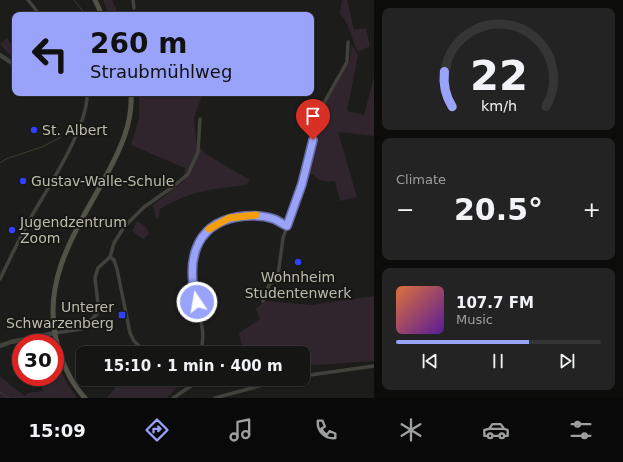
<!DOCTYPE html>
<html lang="en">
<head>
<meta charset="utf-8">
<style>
  :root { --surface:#151614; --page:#222322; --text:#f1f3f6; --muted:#9d9fa0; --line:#343534; --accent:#9aa3fa }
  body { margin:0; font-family:"DejaVu Sans",sans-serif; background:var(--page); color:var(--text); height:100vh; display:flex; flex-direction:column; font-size:15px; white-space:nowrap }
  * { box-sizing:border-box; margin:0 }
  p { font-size:13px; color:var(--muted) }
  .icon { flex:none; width:22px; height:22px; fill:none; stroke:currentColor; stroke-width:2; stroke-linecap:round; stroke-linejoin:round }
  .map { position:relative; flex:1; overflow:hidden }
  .details { display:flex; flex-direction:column; gap:8px; padding:8px; background:#0c0c0b; width:249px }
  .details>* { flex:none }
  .banner { position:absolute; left:12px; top:12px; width:302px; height:84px; border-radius:8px; box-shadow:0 1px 3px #0004,0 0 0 1px var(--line); background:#9aa3fa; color:#111; overflow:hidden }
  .speed { position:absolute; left:12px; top:334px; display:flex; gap:8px; font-size:20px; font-weight:700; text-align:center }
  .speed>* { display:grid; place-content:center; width:52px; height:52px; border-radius:50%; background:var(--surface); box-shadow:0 1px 3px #0004,0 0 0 1px var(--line); line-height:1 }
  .speed .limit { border:6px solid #d22; background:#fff; color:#111 }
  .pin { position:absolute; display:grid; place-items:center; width:34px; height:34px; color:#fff; margin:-41px -17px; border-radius:50% 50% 50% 0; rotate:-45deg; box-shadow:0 0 4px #0007 }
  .pin .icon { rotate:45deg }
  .me { position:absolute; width:44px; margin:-22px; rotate:348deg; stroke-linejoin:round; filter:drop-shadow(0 0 3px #0008) }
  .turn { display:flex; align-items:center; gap:14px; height:84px; padding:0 12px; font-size:18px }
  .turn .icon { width:52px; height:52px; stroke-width:2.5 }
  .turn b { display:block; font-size:28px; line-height:34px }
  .big { font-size:30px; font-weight:600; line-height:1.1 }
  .details .widget { flex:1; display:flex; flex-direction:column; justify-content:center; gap:6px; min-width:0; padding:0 14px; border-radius:8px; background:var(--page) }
  .details .dial { align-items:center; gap:0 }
  .dial svg { height:104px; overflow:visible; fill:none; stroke:var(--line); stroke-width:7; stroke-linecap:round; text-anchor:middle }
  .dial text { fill:var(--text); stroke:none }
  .song { display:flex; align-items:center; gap:12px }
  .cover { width:48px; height:48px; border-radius:6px; background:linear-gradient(135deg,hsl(20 70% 55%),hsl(270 70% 35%)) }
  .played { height:4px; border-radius:2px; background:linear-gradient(90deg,var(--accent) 65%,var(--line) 65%) }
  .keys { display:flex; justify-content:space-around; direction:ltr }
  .heat { display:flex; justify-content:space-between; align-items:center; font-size:22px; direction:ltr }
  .trip { position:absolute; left:76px; top:346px; width:234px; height:40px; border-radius:8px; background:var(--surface); box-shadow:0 1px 3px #0004,0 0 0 1px var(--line); font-weight:600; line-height:40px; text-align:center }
  .tabs { display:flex; height:64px; justify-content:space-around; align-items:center; background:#080908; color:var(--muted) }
  .tabs .icon { width:28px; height:28px }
  .tabs .current { color:var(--accent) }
  .tabs b { font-size:18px; color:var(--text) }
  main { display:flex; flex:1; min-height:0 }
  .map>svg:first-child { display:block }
</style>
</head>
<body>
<main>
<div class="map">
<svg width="374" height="398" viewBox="0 0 374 398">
  <rect width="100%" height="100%" fill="#1c1d1a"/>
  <g fill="#30252c">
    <path d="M103,0H112L119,15H109Z"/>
    <path d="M342,0H347L354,30L366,28L370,46L358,52C353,42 348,20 340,14Z"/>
    <path d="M7,38L12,46L15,45V61L0,44Z"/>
    <path d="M351,44L358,55L347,111L364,115L374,77V136L338,132L357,197L340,201L335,181C326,182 319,182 313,174H308L317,128L325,104L336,82L350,61Z"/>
    <path d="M139,93H203L194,118L196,142L204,153L250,180L246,185C213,189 189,191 160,209L158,219L156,218L153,205L184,181L185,168L131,145L139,119Z"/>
    <path d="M137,221L146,227L149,234L143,239L132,231Z"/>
    <path d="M374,296V361L303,366V353H244L239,333L260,319L256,309L265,301L311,305Z"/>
    <path d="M55,359L68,385L77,398H0V376L19,392L25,396L28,393L43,391L39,377H55Z"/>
    <path d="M122,379H182L183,381L167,398H107Z"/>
  </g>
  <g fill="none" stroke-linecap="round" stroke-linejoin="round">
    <g stroke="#423c2e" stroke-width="1">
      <path d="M74,0L86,15"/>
      <path d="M0,163L6,159L42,147L61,137"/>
      <path d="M0,392L9,398"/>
    </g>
    <g stroke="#41423b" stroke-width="3.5">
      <path d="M28,0L40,15"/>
      <path d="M133,0L134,8"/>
      <path d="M306,15L307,14"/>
      <path d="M110,257L114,260L117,269L130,333L134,341L147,353"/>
      <path d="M0,279C10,259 19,239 30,219C47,189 89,126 87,93"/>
      <path d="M263,301L269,285L278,275L283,238L305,174L316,127L325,101L347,62L348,42"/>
      <path d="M55,333L82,329L97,314L98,304L95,278L98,268L110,257L114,243L124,227L144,207L174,186L188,174L198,152L200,119"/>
      <path d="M200,353C208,331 197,312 193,290C189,263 195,233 223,221C239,214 261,213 277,220C280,222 283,225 287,226"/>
      <path d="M303,376L374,366"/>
      <path d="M173,398L200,380"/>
      <path d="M215,398L285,379"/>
    </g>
    <g stroke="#41423b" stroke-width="4.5">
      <path d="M0,55L15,65"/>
      <path d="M0,346L11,342L55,333"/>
    </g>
    <g stroke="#525248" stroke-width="5">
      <path d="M95,0L102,15"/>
      <path d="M85,398C70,382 61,360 56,339C42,278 78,227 106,176C120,150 133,123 131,93"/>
    </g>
  </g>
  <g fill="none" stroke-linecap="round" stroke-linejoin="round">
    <defs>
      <path id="route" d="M197,302C186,264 193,225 237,217C250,215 262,215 274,219C279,221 282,224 287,226L302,184L313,140"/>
    </defs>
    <use href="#route" stroke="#646aa2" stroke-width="10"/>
    <use href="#route" stroke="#9aa3fa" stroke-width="7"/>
    <path stroke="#f59e0b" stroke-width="7" d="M209,229L229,218L256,215"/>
  </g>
  <g fill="#3041ff" stroke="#171815" stroke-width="1.5">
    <circle cx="34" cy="130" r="4"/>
    <circle cx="23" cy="181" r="4"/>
    <circle cx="12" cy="230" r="4"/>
    <circle cx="298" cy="262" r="4"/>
    <rect x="118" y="311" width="8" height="8" rx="2"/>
  </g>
  <g text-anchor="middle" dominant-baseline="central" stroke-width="4" stroke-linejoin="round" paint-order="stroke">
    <g font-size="14" fill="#bdbcac" stroke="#171815" text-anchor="start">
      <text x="42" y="130">St. Albert</text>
      <text x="31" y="181">Gustav-Walle-Schule</text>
      <text x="20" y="222">Jugendzentrum<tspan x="20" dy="16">Zoom</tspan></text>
      <text x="298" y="277" text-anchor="middle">Wohnheim<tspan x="298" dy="16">Studentenwerk</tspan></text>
      <text x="114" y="307" text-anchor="end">Unterer<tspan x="114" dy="16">Schwarzenberg</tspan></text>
    </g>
  </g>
</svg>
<div class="speed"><div class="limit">30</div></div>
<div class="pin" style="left:313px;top:140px;background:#d93025"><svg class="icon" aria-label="arrive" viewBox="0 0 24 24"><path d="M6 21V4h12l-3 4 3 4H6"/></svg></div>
<svg class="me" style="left:197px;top:302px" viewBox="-20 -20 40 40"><circle r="17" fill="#9aa3fa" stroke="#fff" stroke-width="3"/><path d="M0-11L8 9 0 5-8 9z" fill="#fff"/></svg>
<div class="trip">15:10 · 1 min · 400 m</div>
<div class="banner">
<div class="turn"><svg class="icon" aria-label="left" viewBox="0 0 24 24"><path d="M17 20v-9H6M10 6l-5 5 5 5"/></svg><div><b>260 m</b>Straubmühlweg</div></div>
</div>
</div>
<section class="details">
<div class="widget dial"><svg viewBox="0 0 100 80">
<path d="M14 69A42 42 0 1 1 86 69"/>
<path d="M14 69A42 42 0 0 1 8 42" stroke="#9aa3fa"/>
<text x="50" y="56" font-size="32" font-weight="700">22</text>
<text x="50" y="72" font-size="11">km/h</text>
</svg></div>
<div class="widget"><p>Climate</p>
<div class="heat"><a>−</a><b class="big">20.5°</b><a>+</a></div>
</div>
<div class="widget">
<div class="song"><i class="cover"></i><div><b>107.7 FM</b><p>Music</p></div></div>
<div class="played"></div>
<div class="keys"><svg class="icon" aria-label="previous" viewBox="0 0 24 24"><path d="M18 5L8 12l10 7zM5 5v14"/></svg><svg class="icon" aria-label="pause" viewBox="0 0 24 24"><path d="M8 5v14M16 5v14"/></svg><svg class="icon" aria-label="next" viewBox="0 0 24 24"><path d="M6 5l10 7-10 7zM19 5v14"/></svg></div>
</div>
</section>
</main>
<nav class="tabs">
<b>15:09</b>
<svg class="icon current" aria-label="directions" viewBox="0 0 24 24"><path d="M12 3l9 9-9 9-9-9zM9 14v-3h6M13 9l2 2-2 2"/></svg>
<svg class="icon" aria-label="music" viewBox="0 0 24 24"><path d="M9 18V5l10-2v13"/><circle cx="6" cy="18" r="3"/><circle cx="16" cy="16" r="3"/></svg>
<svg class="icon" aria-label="phone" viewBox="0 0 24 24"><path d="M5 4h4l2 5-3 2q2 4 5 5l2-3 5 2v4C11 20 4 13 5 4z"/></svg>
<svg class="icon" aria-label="climate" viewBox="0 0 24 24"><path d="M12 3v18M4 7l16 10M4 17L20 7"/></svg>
<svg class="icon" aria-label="car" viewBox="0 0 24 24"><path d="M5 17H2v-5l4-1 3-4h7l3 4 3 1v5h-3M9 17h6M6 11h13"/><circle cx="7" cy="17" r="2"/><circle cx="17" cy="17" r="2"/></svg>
<svg class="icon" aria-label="filters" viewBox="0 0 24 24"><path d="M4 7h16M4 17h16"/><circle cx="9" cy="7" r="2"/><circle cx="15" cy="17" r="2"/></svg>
</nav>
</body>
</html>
